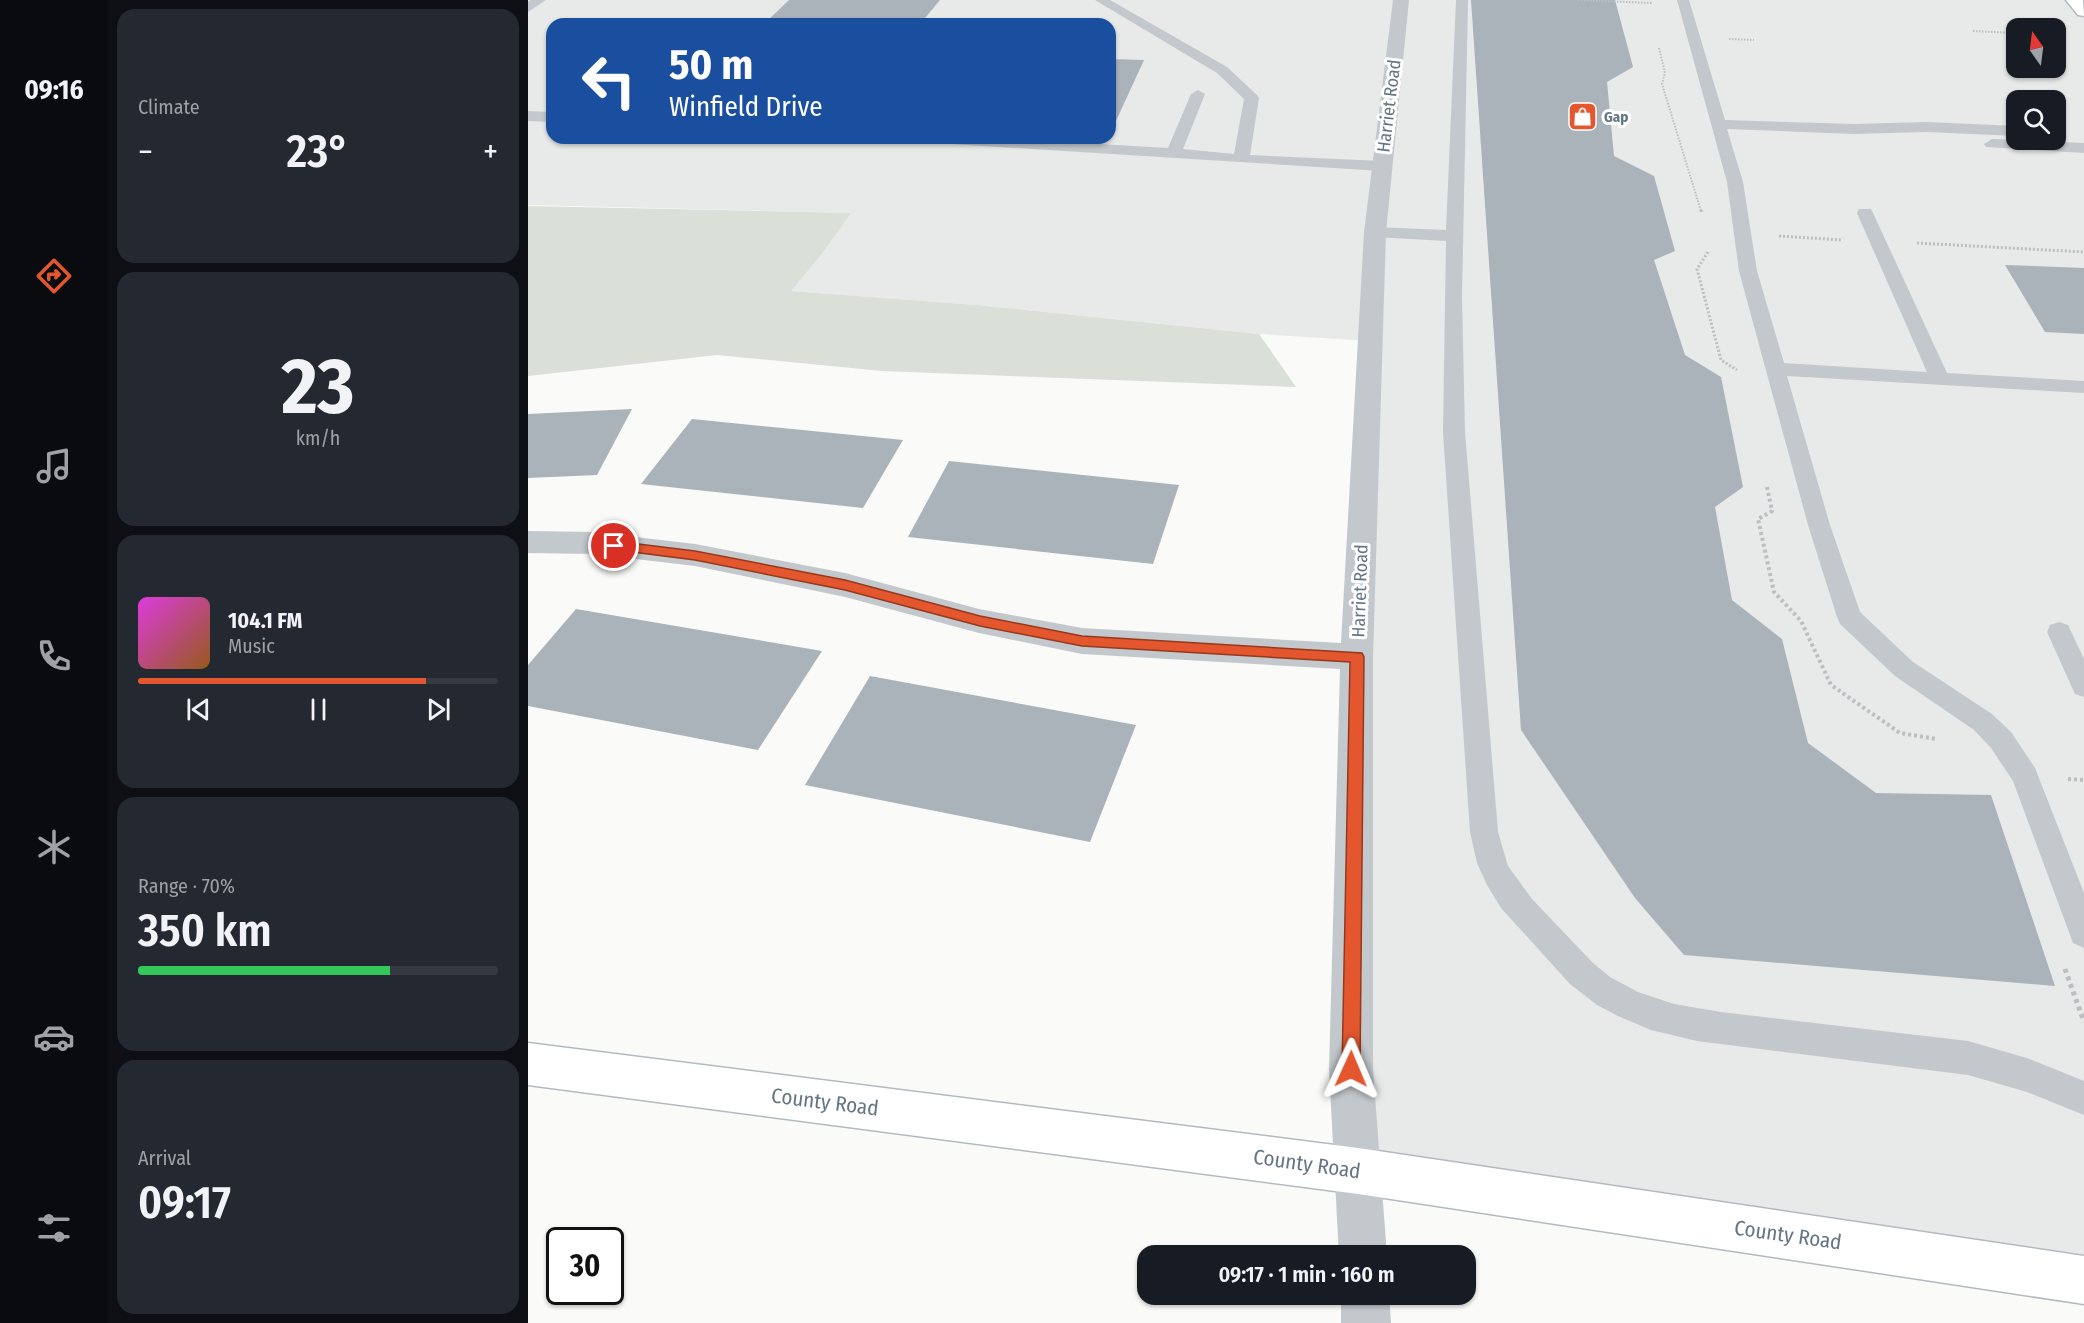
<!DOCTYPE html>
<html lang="en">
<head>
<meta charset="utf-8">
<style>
  :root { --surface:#171b24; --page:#242831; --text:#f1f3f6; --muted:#9ea1a6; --line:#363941; --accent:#e4572e }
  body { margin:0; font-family:"Fira Sans Condensed",sans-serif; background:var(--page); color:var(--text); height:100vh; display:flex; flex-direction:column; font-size:22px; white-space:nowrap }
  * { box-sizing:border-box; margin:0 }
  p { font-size:20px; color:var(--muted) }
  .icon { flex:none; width:33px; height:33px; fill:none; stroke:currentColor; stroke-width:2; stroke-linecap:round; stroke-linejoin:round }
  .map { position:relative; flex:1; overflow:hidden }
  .sheet { display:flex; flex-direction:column; gap:9px; padding:9px; background:#0d0f14; width:420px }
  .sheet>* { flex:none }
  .guide { position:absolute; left:18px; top:18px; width:570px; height:126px; border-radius:18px; box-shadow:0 2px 4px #0004; background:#1a4fa0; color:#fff; overflow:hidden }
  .needle { width:39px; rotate:346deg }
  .tools { position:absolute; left:1478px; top:18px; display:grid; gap:12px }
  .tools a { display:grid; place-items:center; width:60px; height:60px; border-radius:12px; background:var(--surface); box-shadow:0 2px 4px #0004; font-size:30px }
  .speed { position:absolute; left:18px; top:1227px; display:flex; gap:12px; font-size:30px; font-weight:700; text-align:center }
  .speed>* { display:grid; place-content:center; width:78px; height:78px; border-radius:50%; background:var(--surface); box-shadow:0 2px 4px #0004; line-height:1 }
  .speed .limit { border:3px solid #111; border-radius:9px; background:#fff; color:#111 }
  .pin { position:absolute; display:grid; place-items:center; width:51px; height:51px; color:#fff; margin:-26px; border:3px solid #fff; border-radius:50%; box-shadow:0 2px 6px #0007 }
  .me { position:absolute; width:66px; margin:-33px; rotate:1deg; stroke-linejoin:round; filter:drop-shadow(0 0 4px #0008) }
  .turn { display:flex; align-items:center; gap:21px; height:126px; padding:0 24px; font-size:27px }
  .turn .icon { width:78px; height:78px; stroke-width:2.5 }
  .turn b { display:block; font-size:42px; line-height:51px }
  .big { font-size:45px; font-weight:600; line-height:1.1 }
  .sheet .tile { flex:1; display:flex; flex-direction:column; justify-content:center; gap:9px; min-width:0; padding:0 21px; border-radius:18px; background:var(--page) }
  .sheet .dial { align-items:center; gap:0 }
  .dial b { font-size:78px; line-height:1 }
  .song { display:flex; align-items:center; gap:18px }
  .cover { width:72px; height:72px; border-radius:9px; background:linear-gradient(135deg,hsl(300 70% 55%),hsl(30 70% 35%)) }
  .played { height:6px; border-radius:3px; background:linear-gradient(90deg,var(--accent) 80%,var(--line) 80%) }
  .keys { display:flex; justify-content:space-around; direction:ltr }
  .heat { display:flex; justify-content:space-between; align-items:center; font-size:33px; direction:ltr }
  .charge { height:9px; border-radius:4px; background:linear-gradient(90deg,#34c759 70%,var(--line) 0) }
  .trip { position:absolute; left:609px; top:1245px; width:339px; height:60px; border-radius:18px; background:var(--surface); box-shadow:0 2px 4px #0004; font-weight:600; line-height:60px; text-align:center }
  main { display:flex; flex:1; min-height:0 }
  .dock { display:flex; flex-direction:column; width:108px; justify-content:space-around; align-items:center; background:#090b0e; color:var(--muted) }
  .dock .icon { width:42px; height:42px }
  .dock .on { color:var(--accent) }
  .dock b { font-size:27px; color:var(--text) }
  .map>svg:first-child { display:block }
</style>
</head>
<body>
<main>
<nav class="dock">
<b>09:16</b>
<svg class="icon on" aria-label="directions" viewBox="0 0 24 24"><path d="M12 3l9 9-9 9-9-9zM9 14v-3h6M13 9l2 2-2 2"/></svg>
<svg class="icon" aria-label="music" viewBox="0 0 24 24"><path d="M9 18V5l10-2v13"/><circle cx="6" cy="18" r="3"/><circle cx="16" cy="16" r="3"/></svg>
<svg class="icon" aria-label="phone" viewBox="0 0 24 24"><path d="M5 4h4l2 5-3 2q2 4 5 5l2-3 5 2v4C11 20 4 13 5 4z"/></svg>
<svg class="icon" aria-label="climate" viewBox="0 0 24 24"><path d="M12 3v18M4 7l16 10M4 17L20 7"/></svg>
<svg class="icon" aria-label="car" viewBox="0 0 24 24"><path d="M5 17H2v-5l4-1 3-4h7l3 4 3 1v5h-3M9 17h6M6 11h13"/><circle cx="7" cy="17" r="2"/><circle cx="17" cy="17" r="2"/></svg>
<svg class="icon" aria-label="filters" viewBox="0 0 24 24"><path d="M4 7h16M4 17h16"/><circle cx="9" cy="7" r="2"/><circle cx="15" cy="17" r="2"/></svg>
</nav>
<section class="sheet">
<div class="tile"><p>Climate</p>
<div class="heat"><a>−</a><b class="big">23°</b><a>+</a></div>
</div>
<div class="tile dial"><b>23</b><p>km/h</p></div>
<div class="tile">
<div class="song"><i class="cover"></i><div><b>104.1 FM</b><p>Music</p></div></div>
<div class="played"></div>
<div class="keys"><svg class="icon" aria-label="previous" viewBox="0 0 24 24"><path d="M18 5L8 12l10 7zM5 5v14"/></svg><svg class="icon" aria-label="pause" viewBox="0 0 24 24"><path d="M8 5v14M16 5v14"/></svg><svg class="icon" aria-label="next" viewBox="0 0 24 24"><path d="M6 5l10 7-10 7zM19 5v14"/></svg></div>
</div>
<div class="tile"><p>Range · 70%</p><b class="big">350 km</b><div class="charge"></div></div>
<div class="tile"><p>Arrival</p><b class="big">09:17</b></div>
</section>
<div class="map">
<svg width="1556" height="1323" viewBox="0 0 1556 1323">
  <rect width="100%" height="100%" fill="#fafaf8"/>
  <path fill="#e8e9e9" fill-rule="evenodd" d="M0,0H1556V5H1551L1556,11V1280L830,1171L843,341L731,334L448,305L262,291L296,251L322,213L0,205ZM24,24H582V138H24ZM1488,28H1527V68H1488ZM1488,100H1527V140H1488Z"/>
  <path fill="#dadfd7" d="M0,206L323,213L296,251L263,291L448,305L731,334L768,387L354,371L189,355L0,376Z"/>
  <g fill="#aab3b9">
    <path d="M261,0H412L392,24H236Z"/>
    <path d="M943,0H1087L1105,67L1079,82L1086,156L1126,176L1147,251L1126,260L1157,355L1193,377L1215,487L1187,507L1204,600L1254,639L1280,743L1348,793L1463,795L1527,986L1156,955L1107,898L993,730Z"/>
    <path d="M582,59L616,60L582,134Z"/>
    <path d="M1477,265L1556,268V334L1517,332Z"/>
    <path d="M104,409L69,475L0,478V414Z"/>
    <path d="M164,419L375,440L335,508L113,484Z"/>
    <path d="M421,461L651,485L625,564L380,537Z"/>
    <path d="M48,609L294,651L230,750L0,706V665Z"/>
    <path d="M342,676L608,725L562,842L277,785Z"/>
  </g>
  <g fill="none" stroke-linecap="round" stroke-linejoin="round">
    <defs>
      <g id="secondary">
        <path d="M1538,0H1555L1556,16L1550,15Z"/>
        <path d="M0,1043L830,1148L1556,1256V1304L830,1194L0,1085Z"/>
      </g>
    </defs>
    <use href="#secondary" stroke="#b3babf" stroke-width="3"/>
    <g stroke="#bbbfc2" stroke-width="2" stroke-dasharray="1.5 1.5" stroke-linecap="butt">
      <path d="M1050,0L1124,3"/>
      <path d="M1445,31L1488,33"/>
      <path d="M1201,39L1226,40"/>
      <path d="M1131,48L1137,73L1134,84L1173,211"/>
    </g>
    <g stroke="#bbbfc2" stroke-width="3" stroke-dasharray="2 2" stroke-linecap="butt">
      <path d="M1173,210L1174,213"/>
      <path d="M1251,236L1313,240"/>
      <path d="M1389,243L1556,252"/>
      <path d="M1180,252L1169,269L1193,360L1209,370"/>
    </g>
    <g stroke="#bbbfc2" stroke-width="4" stroke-dasharray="3 3" stroke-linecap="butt">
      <path d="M1239,487L1244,511L1230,519L1246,592L1273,621L1303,685L1372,733L1408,739"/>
      <path d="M1540,779L1556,780"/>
    </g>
    <path stroke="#bbbfc2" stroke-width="5" stroke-dasharray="4 4" stroke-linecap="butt" d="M1537,969L1556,1022"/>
    <g fill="#c3c8cc" fill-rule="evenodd">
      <path d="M3,0H18L0,12V2Z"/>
      <path d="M567,0H582L699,67L729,95L731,98L722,155L854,161L862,166L854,171L376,141L373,138H464L640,148L663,94L670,90L677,94L655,149L706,154L716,99L689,73Z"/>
      <path d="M928,0H940L934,297L937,432L970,832L980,866L1004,899L1065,963L1082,977L1110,992L1146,1004L1193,1012L1440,1041L1499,1058L1556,1081V1115L1499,1092L1440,1075L1169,1041L1123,1030L1090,1016L1069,1005L1042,984L973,908L959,885L949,863L942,832L915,432L918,241L847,237L841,236L838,232L841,228L847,227L918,230Z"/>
      <path d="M1149,0H1161L1197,120L1326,124L1399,122L1488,126V136L1399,132L1326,134L1199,129L1215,182L1229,271L1256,363L1399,372L1329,213L1331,209H1343L1345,213L1419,373L1556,381V393L1259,376L1302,525L1332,612L1385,662L1464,714L1483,732L1507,768L1556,893V948L1545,943L1485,781L1463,748L1446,730L1367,676L1312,624L1309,617L1280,525L1211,271L1199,182Z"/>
      <path d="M0,111L24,112V122L0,121Z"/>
      <path d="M1464,139L1556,143V153L1458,147L1456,144Z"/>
      <path d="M1531,622L1540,625L1556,659V697L1547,694L1519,632L1522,625Z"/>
    </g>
    <g fill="#c3c8cc" fill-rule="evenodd">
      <path d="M865,0H881L858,232L845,657V1069L859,1256H811L801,1069L812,669L554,654L451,633L317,597L167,566L65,554L0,553V531L65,532L167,544L317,573L451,609L554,628L813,643L836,232Z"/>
      <path d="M813,1294H861L863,1323H813Z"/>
    </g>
    <use href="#secondary" fill="#fff" fill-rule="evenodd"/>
  </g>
  <path fill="#e4572e" stroke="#94391e" stroke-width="1.5" d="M86,541L167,551L317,580L452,616L554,636L834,653L836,657L832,1069L829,1075L823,1078L817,1075L814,1069L822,662L554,646L452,626L317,590L167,560L81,549L79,546L81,542Z"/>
  <defs>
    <symbol id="shop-square" viewBox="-11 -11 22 22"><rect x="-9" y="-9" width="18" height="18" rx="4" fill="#e4572e" stroke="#fff"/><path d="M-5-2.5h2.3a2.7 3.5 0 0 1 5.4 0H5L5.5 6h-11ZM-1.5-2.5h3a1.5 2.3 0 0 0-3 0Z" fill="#fff"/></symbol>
  </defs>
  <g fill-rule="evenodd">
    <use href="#shop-square" x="1038" y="100" width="33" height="33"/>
  </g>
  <g text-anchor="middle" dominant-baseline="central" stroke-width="6" stroke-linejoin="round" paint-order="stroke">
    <g font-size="15" font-weight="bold" fill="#657683" stroke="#fff" text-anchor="start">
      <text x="1076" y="117">Gap</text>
    </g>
    <g font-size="18" fill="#657683" stroke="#fff">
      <text transform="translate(861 106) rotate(-83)">Harriet Road</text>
      <text transform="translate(832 591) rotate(-88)">Harriet Road</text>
    </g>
    <g font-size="21" fill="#657683" stroke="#fff">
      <text transform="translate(297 1102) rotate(7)">County Road</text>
      <text transform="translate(779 1164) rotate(8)">County Road</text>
      <text transform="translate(1260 1235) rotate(8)">County Road</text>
    </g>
  </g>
</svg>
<div class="tools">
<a><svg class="needle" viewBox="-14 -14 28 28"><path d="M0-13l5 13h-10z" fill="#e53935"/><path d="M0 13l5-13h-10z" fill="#9ea1a6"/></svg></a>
<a><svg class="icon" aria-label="search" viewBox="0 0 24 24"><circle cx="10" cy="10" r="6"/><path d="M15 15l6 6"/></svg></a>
</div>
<div class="speed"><div class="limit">30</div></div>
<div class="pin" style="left:86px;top:546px;background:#d93025"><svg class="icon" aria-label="arrive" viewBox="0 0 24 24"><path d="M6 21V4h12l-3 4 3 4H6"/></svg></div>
<svg class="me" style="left:823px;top:1069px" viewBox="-20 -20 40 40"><path d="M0-17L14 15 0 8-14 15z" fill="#e4572e" stroke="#fff" stroke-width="4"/></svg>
<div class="trip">09:17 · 1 min · 160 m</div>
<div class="guide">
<div class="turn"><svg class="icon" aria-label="left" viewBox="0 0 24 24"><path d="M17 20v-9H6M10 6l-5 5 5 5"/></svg><div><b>50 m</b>Winfield Drive</div></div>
</div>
</div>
</main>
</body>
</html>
